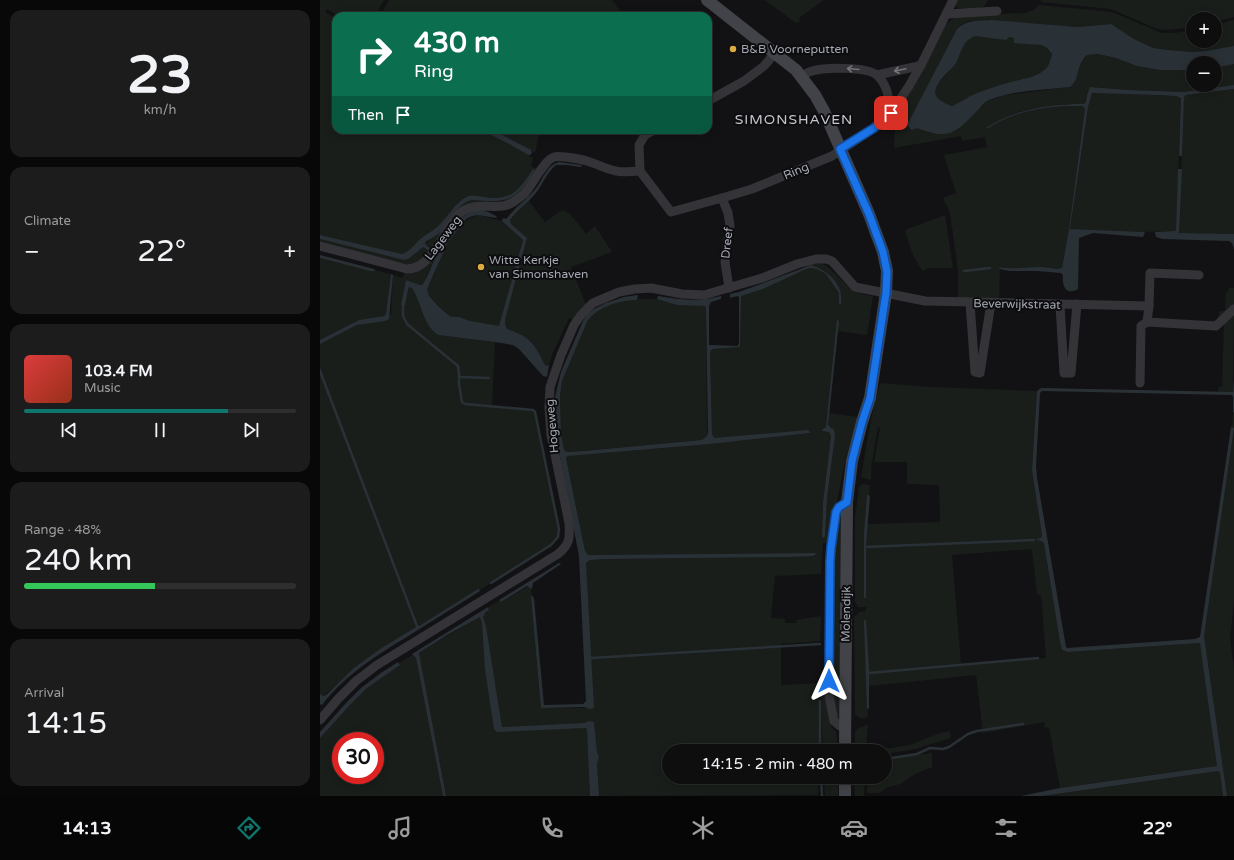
<!DOCTYPE html>
<html lang="en">
<head>
<meta charset="utf-8">
<style>
  :root { --surface:#0e0e0f; --page:#1c1c1d; --text:#f1f3f6; --muted:#9b9c9e; --line:#2e2e2f; --accent:#0f766e }
  body { margin:0; font-family:"Varela Round",sans-serif; background:var(--page); color:var(--text); height:100vh; display:flex; flex-direction:column; font-size:15px; white-space:nowrap }
  * { box-sizing:border-box; margin:0 }
  p { font-size:13px; color:var(--muted) }
  .icon { flex:none; width:22px; height:22px; fill:none; stroke:currentColor; stroke-width:2; stroke-linecap:round; stroke-linejoin:round }
  .map { position:relative; flex:1; overflow:hidden }
  .panel { display:flex; flex-direction:column; gap:10px; padding:10px; background:#080808; width:320px }
  .panel>* { flex:none }
  .top-card { position:absolute; left:12px; top:12px; width:380px; height:122px; border-radius:12px; box-shadow:0 2px 10px #0003,0 0 0 1px var(--line); background:#0b6e4f; color:#fff; overflow:hidden }
  .fabs { position:absolute; left:866px; top:12px; display:grid; gap:8px }
  .fabs a { display:grid; place-items:center; width:36px; height:36px; border-radius:50%; background:var(--surface); box-shadow:0 2px 10px #0003,0 0 0 1px var(--line); font-size:20px }
  .speed { position:absolute; left:12px; top:732px; display:flex; gap:8px; font-size:20px; font-weight:700; text-align:center }
  .speed>* { display:grid; place-content:center; width:52px; height:52px; border-radius:50%; background:var(--surface); box-shadow:0 2px 10px #0003,0 0 0 1px var(--line); line-height:1 }
  .speed .limit { border:6px solid #d22; background:#fff; color:#111 }
  .pin { position:absolute; display:grid; place-items:center; width:34px; height:34px; color:#fff; margin:-17px; border-radius:8px; box-shadow:0 2px 6px #0006 }
  .me { position:absolute; width:44px; margin:-22px; rotate:0deg; stroke-linejoin:round; filter:drop-shadow(0 0 3px #0008) }
  .turn { display:flex; align-items:center; gap:14px; height:84px; padding:0 16px; font-size:18px }
  .turn .icon { width:52px; height:52px; stroke-width:2.5 }
  .turn b { display:block; font-size:28px; line-height:34px }
  .then { display:flex; align-items:center; height:38px; padding:0 16px; background:#0003; gap:8px; font-size:15px }
  .big { font-size:30px; font-weight:600; line-height:1.1 }
  .panel .card { flex:1; display:flex; flex-direction:column; justify-content:center; gap:6px; min-width:0; padding:0 14px; border-radius:12px; background:var(--page) }
  .panel .dial { align-items:center; gap:0 }
  .dial b { font-size:52px; line-height:1 }
  .song { display:flex; align-items:center; gap:12px }
  .cover { width:48px; height:48px; border-radius:6px; background:linear-gradient(135deg,hsl(0 70% 55%),hsl(10 70% 35%)) }
  .played { height:4px; border-radius:2px; background:linear-gradient(90deg,var(--accent) 75%,var(--line) 75%) }
  .keys { display:flex; justify-content:space-around; direction:ltr }
  .heat { display:flex; justify-content:space-between; align-items:center; font-size:22px; direction:ltr }
  .charge { height:6px; border-radius:3px; background:linear-gradient(90deg,#34c759 48%,var(--line) 0) }
  .trip { position:absolute; left:342px; top:744px; width:230px; height:40px; border-radius:20px; background:var(--surface); box-shadow:0 2px 10px #0003,0 0 0 1px var(--line); font-weight:600; line-height:40px; text-align:center }
  .dock { display:flex; height:64px; justify-content:space-around; align-items:center; background:#060606; color:var(--muted) }
  .dock .icon { width:28px; height:28px }
  .dock .active { color:var(--accent) }
  .dock b { font-size:18px; color:var(--text) }
  main { display:flex; flex:1; min-height:0 }
  .map>svg:first-child { display:block }
</style>
</head>
<body>
<main>
<section class="panel">
<div class="card dial"><b>23</b><p>km/h</p></div>
<div class="card"><p>Climate</p>
<div class="heat"><a>−</a><b class="big">22°</b><a>+</a></div>
</div>
<div class="card">
<div class="song"><i class="cover"></i><div><b>103.4 FM</b><p>Music</p></div></div>
<div class="played"></div>
<div class="keys"><svg class="icon" aria-label="previous" viewBox="0 0 24 24"><path d="M18 5L8 12l10 7zM5 5v14"/></svg><svg class="icon" aria-label="pause" viewBox="0 0 24 24"><path d="M8 5v14M16 5v14"/></svg><svg class="icon" aria-label="next" viewBox="0 0 24 24"><path d="M6 5l10 7-10 7zM19 5v14"/></svg></div>
</div>
<div class="card"><p>Range · 48%</p><b class="big">240 km</b><div class="charge"></div></div>
<div class="card"><p>Arrival</p><b class="big">14:15</b></div>
</section>
<div class="map">
<svg width="914" height="796" viewBox="0 0 914 796">
  <rect width="100%" height="100%" fill="#121214"/>
  <g fill="#191e1a" fill-rule="evenodd">
    <path d="M0,0H64L55,16H19L7,9L5,12L16,19V130H161L191,145L213,158L211,166L219,170C205,191 198,204 171,203C161,203 153,203 144,208C131,216 121,237 113,250L105,243C110,239 116,236 121,232C131,222 137,203 152,200C188,203 196,203 215,170L213,169C198,191 192,201 163,197C157,196 151,194 145,197C134,204 129,215 120,224C115,230 106,233 100,239C94,245 90,251 82,254L0,235Z"/>
    <path d="M69,0H292L305,16H60Z"/>
    <path d="M445,0H504L479,18L480,21L476,23Z"/>
    <path d="M635,0H668C667,3 665,6 662,7C655,10 640,10 635,6Z"/>
    <path d="M721,0H914V17L895,22V19H873V27L846,30L837,29L791,9L721,2Z"/>
    <path d="M719,5L792,12L842,33H854L873,30V41H895V25L914,20V46L885,51L872,52L833,48L814,39L790,24L758,27L672,20L648,21L642,24L637,29L588,123L597,128L610,133L634,132L652,116L665,102L685,95L750,87C761,79 756,66 767,55L778,54L797,58L817,66L840,70H873V85H895V68L914,64V85L864,92L808,90L771,87L767,95L766,102L764,104C731,103 694,109 666,128L667,129C694,110 731,105 763,106L765,109L749,229L742,268C735,270 729,268 722,267C708,267 694,270 680,267L679,299L638,298V271L630,213L623,198L636,193L624,155L667,147L665,137L642,141L641,136L574,148L576,112L623,26L634,18L678,14L706,13L715,9Z"/>
    <path d="M655,36L689,37L694,38V43C709,44 722,41 732,54C730,61 729,67 723,71C715,77 703,79 694,82C681,85 669,89 657,93C649,96 641,102 632,106C628,105 624,104 620,102C604,92 631,71 636,63C642,52 642,41 655,36Z"/>
    <path d="M914,89V234L859,233L864,97L866,95Z"/>
    <path d="M772,93L838,95L856,96L861,98L856,231L825,232L750,229L768,107Z"/>
    <path d="M173,130H220L215,153Z"/>
    <path d="M209,201L225,222L242,210L250,214L266,234L275,226L292,252L251,267L266,305L255,321L249,318L232,355L229,365L227,366L225,365L210,341L196,332L187,329L185,324V320L207,238L191,224L190,220L196,212Z"/>
    <path d="M158,215L182,221L203,240L179,327L150,321L139,317H131L119,307L109,296L107,289C109,283 113,278 115,272C122,252 136,220 158,215Z"/>
    <path d="M625,215L633,268H607L603,271C593,259 589,244 585,230Z"/>
    <path d="M0,239L84,260L103,247L111,252L94,266L0,244Z"/>
    <path d="M115,254V259L102,285H100L86,280L81,305L85,306L89,287L92,288C102,303 102,324 118,335L175,342L172,407L213,410L215,412L239,529L238,537L231,545L160,590L159,589L99,626L98,625L0,367V344L37,325L48,322L71,314L73,275L82,278L86,271Z"/>
    <path d="M0,258L50,271H54L55,270L71,274L66,314L64,316L39,320L0,340Z"/>
    <path d="M491,262C508,260 517,278 529,287C536,292 544,295 553,296L547,335L518,331L519,321L506,427L502,430V431L509,432L511,436L503,503L502,536L503,538L505,536L507,498L512,458V427L508,426L509,413L537,417L535,427L526,457L518,496L517,502L513,513L509,541L507,543H503L501,574L455,576L451,618L465,619V623H476L477,620L501,616L500,641L461,644V685L499,683V751H349V777H498V795L279,796L277,764L279,757L277,752L274,722L269,721L264,723L182,727L166,626L163,617L169,609L168,607L180,600L181,602L209,586L211,589L212,596L211,597L221,708H273L266,563L270,560L287,559L468,557L496,555L497,554L495,553L268,555L265,551L246,458L248,456L390,444L490,433L394,438L392,434L390,352L392,349L420,347L421,296L443,289L484,270L490,268L497,269L506,274L519,293V303L522,299C513,281 512,271 491,265Z"/>
    <path d="M909,288H914V307L899,320V311H905L906,292H908Z"/>
    <path d="M318,299H337L357,305L384,306L386,307L387,436L382,440L247,452L244,450L241,434L240,396L242,381L267,322C276,307 300,300 317,300Z"/>
    <path d="M914,312L913,392H898V387H902L904,322Z"/>
    <path d="M0,375L96,627L60,649L3,696L0,694Z"/>
    <path d="M560,383L611,387L717,391L712,470L722,535L721,538L717,539V540L721,541L724,543L740,642L744,652L881,643L897,766L740,788L729,727L724,728L725,722L663,733L656,675L549,686L545,620L548,717C542,719 539,719 535,714L534,617L539,612L546,611V607H538L535,602V517L539,487L542,484L550,485L549,495L547,496L544,533L545,598V549L547,524L620,522L619,485L587,484V462H554L560,428L558,427L551,468V480L541,477L551,419ZM712,549L717,594L721,595L726,658L641,665L632,555Z"/>
    <path d="M913,413H914V601L910,638L914,670V796H907L884,636L914,428L912,427Z"/>
    <path d="M518,512H521V719L519,721L514,709L512,564Z"/>
    <path d="M159,617L161,618L162,623L174,729L266,728L267,730L270,796H126L99,653Z"/>
    <path d="M92,655L96,658L123,796H0V738L30,705L47,688L80,665L79,663ZM21,741H55V775H21Z"/>
    <path d="M501,693L508,696L511,716V727L516,732L518,751H503Z"/>
    <path d="M548,724L546,751H535V732L539,728Z"/>
    <path d="M630,731L631,738L595,749L565,754V751H550L590,745L620,733Z"/>
    <path d="M612,753V767L595,774L580,784L568,787L559,793H547L548,777H565V759Z"/>
    <path d="M898,771L900,773L903,796H722Z"/>
    <path d="M504,777H518V796H505Z"/>
    <path d="M534,777H545L544,796H535Z"/>
  </g>
  <g fill="#2a3136" fill-rule="evenodd">
    <path d="M672,20L758,27L791,24L814,39L833,48L849,50L872,52L885,51L914,46V64L895,68V63H873V70H840L817,66L796,58L778,54L767,55C755,66 761,79 750,87C723,90 691,90 667,101C663,103 660,108 656,112C635,134 628,140 597,128L592,130L588,126V123L637,29C648,19 658,21 672,20ZM655,36L686,40L689,37L694,38V43L721,45L727,48L732,54C730,61 729,67 723,71C714,78 701,79 691,82C679,85 668,89 657,93C649,96 641,102 632,106C611,99 611,91 625,75C628,71 633,68 636,63C642,52 642,41 655,36Z"/>
    <path d="M914,85V89L866,95L864,97L862,156H859L861,98L856,96L838,95L772,93L768,107L750,229L825,232L823,237L773,233L759,238L758,289C745,296 742,285 743,275L741,273L717,271H689L680,269L679,267C693,270 706,267 720,267C728,267 735,270 742,268L749,229L765,109L763,106C731,105 694,110 667,129L666,128C694,109 730,104 764,104L766,102L767,95L770,87L808,90L864,92Z"/>
    <path d="M161,130H173L211,150L212,153L210,155H208L191,145Z"/>
    <path d="M239,162L261,165L262,166L260,167L247,165H236C226,173 223,185 215,194C207,204 197,210 190,220L191,224L207,238L185,320V324L187,329C211,337 214,344 225,365L227,366L229,365L227,377L223,376L199,349L193,345L175,342L118,335C102,324 102,303 92,288L89,287L88,290L85,306L81,305L86,280L100,285H102C109,275 113,262 118,251C123,241 129,233 135,225C148,209 160,205 177,217L176,218L158,215L152,216L146,219L128,242L107,289L109,296L119,307L131,317H139L150,321L179,326L203,240L182,221L183,218L186,219C189,216 191,213 194,210C202,202 210,196 217,187C224,177 227,165 239,162Z"/>
    <path d="M213,169L215,170C196,202 188,203 152,200C137,203 131,222 121,232C116,236 110,239 105,242L106,245L113,250L111,252L103,247L88,259L84,260L0,239V235L82,254C90,251 94,245 100,239C107,233 115,230 120,224C129,215 134,204 146,197C151,194 157,196 164,197C192,201 198,191 213,169Z"/>
    <path d="M858,169H862L859,233L914,234V249L912,243L909,241L843,239L836,237L835,232L856,231Z"/>
    <path d="M0,255L54,269L55,271H50L0,258Z"/>
    <path d="M491,265C508,270 524,285 521,304H519V293L506,274L497,269L490,268L484,270L443,289L421,296L420,347L392,349L390,352L392,434L394,438L488,430L489,431L490,433L390,444L248,456L246,458L265,551L268,555L495,553L497,554L493,556L468,557L287,559L270,560L266,563L274,708L270,709L264,707L221,708L211,597L212,595L214,599L224,705L263,704L266,701L259,556L239,451L235,427V397L241,372L263,321L266,316L274,309L286,303L304,297L318,295L317,300C301,300 276,307 267,322L242,381L240,396L241,434L244,450L247,452L263,451L382,440L387,436L388,432L386,307L384,306L357,305L337,299L338,296C361,300 378,302 401,296V299L391,302L389,306V345L418,346L419,343V297L417,296L410,298V294L419,292Z"/>
    <path d="M71,274L73,275L69,319L65,321L37,325L0,344V340L39,320L64,316L66,314Z"/>
    <path d="M517,320L519,321L508,425L514,430L515,435L507,498L505,536L503,538L502,536L503,503L511,436L509,432L502,431V430L506,427Z"/>
    <path d="M0,367L98,625L99,626L158,589H159L160,591C137,606 113,620 90,635C57,655 25,675 2,705L0,704V694L3,696L6,695L34,668L60,649L96,627L0,375Z"/>
    <path d="M914,378V413L913,412V397L912,395L722,391L720,393L716,466L717,478L746,647L747,648L875,639L880,637L911,427L914,428L884,636L907,796H903L900,773L898,771L722,796H701L740,788L897,766L880,643L747,652L742,650L740,642L724,543L721,541L717,540V539L721,538L722,535L712,470L717,391L721,388L913,392Z"/>
    <path d="M547,495H549L550,496L546,545V598H544V533Z"/>
    <path d="M239,563L241,564L213,583L212,589L207,586L181,602L179,600Z"/>
    <path d="M168,607L169,610L166,612L163,617L166,626L182,727L264,723L269,721L274,722L277,752L279,757L277,764L279,796H270L267,730L266,728L177,732L174,729L165,669L162,623L160,617L129,634L99,653L126,796H123L96,658L92,654Z"/>
    <path d="M546,619L549,670V709L547,708L544,621Z"/>
    <path d="M78,662L80,665L47,688L30,705L0,738V732L26,703L41,688L61,673Z"/>
  </g>
  <g fill="none" stroke-linecap="round" stroke-linejoin="round">
    <g stroke="#2a3136" stroke-width="2.5">
      <path d="M644,271L670,268"/>
      <path d="M83,306V316L87,324L138,366L139,374V384L142,402L145,404L213,410L215,412L239,529L238,537L231,545L171,583"/>
      <path d="M139,377L169,378"/>
      <path d="M545,547L714,540"/>
      <path d="M271,658L500,644"/>
      <path d="M549,673L718,658"/>
      <path d="M500,751V701"/>
      <path d="M565,759L597,754L610,748L623,749L629,747L648,734L657,731L703,724"/>
      <path d="M501,777L502,796"/>
    </g>
    <g stroke="#343438" stroke-width="9">
      <path d="M627,14L677,11"/>
      <path d="M557,75L594,67L601,65"/>
      <path d="M482,77C484,75 486,73 489,72C502,67 548,66 558,76C568,86 569,100 571,113"/>
      <path d="M388,101L424,81L444,66L455,53"/>
      <path d="M334,130L325,135L319,145L320,171L351,212L402,198L432,189L512,156L554,128L571,113L589,86L601,65L633,0"/>
      <path d="M402,198L408,213L410,226L405,262L409,288"/>
      <path d="M0,246L87,269C113,269 123,229 139,214C152,202 167,208 183,206C191,205 198,199 204,194C212,186 224,160 234,157C238,156 242,157 246,157C253,158 260,159 267,161C277,164 286,169 296,171C303,173 312,171 320,171"/>
      <path d="M650,303L655,372L660,373L671,303"/>
      <path d="M740,305L744,373H751L757,304"/>
      <path d="M829,306L830,273L879,275"/>
      <path d="M820,383L821,326L827,322"/>
      <path d="M0,720L18,699L36,681L57,665L238,554C250,544 250,538 249,523L231,435L229,407L230,387L241,355L254,325L261,315L273,303L299,292L315,289L331,288L362,294L384,295L442,278L477,264L496,259H506L512,261L535,287L605,301L829,306L827,322L896,326L914,309"/>
      <path d="M525,726H520L514,721L509,696L510,561L516,512L519,507L527,502"/>
    </g>
    <g stroke="#424348" stroke-width="12">
      <path d="M387,0L476,70L495,95L504,111L549,214L563,252L567,271L566,293L550,398L542,422L532,461L527,502L525,751"/>
      <path d="M525,777V796"/>
    </g>
  </g>
  <defs><path id="oneway-shaft" d="M-6 0H5M1.5-3L5.5 0L1.5 3" fill="none" stroke-width="1.6" stroke-linecap="round" stroke-linejoin="round"/></defs>
  <g stroke="#72747c">
    <use href="#oneway-shaft" transform="translate(533 69) rotate(-175)"/>
    <use href="#oneway-shaft" transform="translate(580 70) rotate(168)"/>
  </g>
  <g fill="none" stroke-linecap="round" stroke-linejoin="round">
    <defs>
      <path id="route" d="M509,681L510,562L511,547L516,512L519,507L527,502L532,461L542,422L550,398L566,293L567,272L563,252L549,214L520,149L554,128L571,113"/>
    </defs>
    <use href="#route" stroke="#114b97" stroke-width="10"/>
    <use href="#route" stroke="#1a73e8" stroke-width="7"/>
  </g>
  <g fill="#dbaa42" stroke="#0d0d0f" stroke-width="1.5">
    <circle cx="413" cy="49" r="4"/>
    <circle cx="161" cy="267" r="4"/>
  </g>
  <g text-anchor="middle" dominant-baseline="central" stroke-width="4" stroke-linejoin="round" paint-order="stroke">
    <g font-size="12" fill="#a5a9b3" stroke="#0d0d0f" text-anchor="start">
      <text x="421" y="49">B&amp;B Voorneputten</text>
      <text x="169" y="260">Witte Kerkje<tspan x="169" dy="14">van Simonshaven</tspan></text>
    </g>
    <g font-size="12" fill="#a5a9b3" stroke="#0d0d0f">
      <text transform="translate(476 171) rotate(-23)">Ring</text>
      <text transform="translate(123 238) rotate(-53)">Lageweg</text>
      <text transform="translate(407 243) rotate(-84)">Dreef</text>
      <text transform="translate(697 304) rotate(1)">Beverwijkstraat</text>
      <text transform="translate(232 426) rotate(-95)">Hogeweg</text>
      <text transform="translate(526 614) rotate(-89)">Molendijk</text>
    </g>
    <g font-size="14" letter-spacing="1" fill="#c6c8cf" stroke="#0d0d0f">
      <text x="474" y="119">SIMONSHAVEN</text>
    </g>
  </g>
</svg>
<div class="fabs">
<a>+</a>
<a>−</a>
</div>
<div class="speed"><div class="limit">30</div></div>
<div class="pin" style="left:571px;top:113px;background:#d93025"><svg class="icon" aria-label="arrive" viewBox="0 0 24 24"><path d="M6 21V4h12l-3 4 3 4H6"/></svg></div>
<svg class="me" style="left:509px;top:681px" viewBox="-20 -20 40 40"><path d="M0-17L14 15 0 8-14 15z" fill="#1a73e8" stroke="#fff" stroke-width="4"/></svg>
<div class="trip">14:15 · 2 min · 480 m</div>
<div class="top-card">
<div class="turn"><svg class="icon" aria-label="right" viewBox="0 0 24 24"><path d="M7 20v-9h11M14 6l5 5-5 5"/></svg><div><b>430 m</b>Ring</div></div>
<div class="then">Then<svg class="icon" aria-label="arrive" viewBox="0 0 24 24"><path d="M6 21V4h12l-3 4 3 4H6"/></svg></div>
</div>
</div>
</main>
<nav class="dock">
<b>14:13</b>
<svg class="icon active" aria-label="directions" viewBox="0 0 24 24"><path d="M12 3l9 9-9 9-9-9zM9 14v-3h6M13 9l2 2-2 2"/></svg>
<svg class="icon" aria-label="music" viewBox="0 0 24 24"><path d="M9 18V5l10-2v13"/><circle cx="6" cy="18" r="3"/><circle cx="16" cy="16" r="3"/></svg>
<svg class="icon" aria-label="phone" viewBox="0 0 24 24"><path d="M5 4h4l2 5-3 2q2 4 5 5l2-3 5 2v4C11 20 4 13 5 4z"/></svg>
<svg class="icon" aria-label="climate" viewBox="0 0 24 24"><path d="M12 3v18M4 7l16 10M4 17L20 7"/></svg>
<svg class="icon" aria-label="car" viewBox="0 0 24 24"><path d="M5 17H2v-5l4-1 3-4h7l3 4 3 1v5h-3M9 17h6M6 11h13"/><circle cx="7" cy="17" r="2"/><circle cx="17" cy="17" r="2"/></svg>
<svg class="icon" aria-label="filters" viewBox="0 0 24 24"><path d="M4 7h16M4 17h16"/><circle cx="9" cy="7" r="2"/><circle cx="15" cy="17" r="2"/></svg>
<b>22°</b>
</nav>
</body>
</html>
